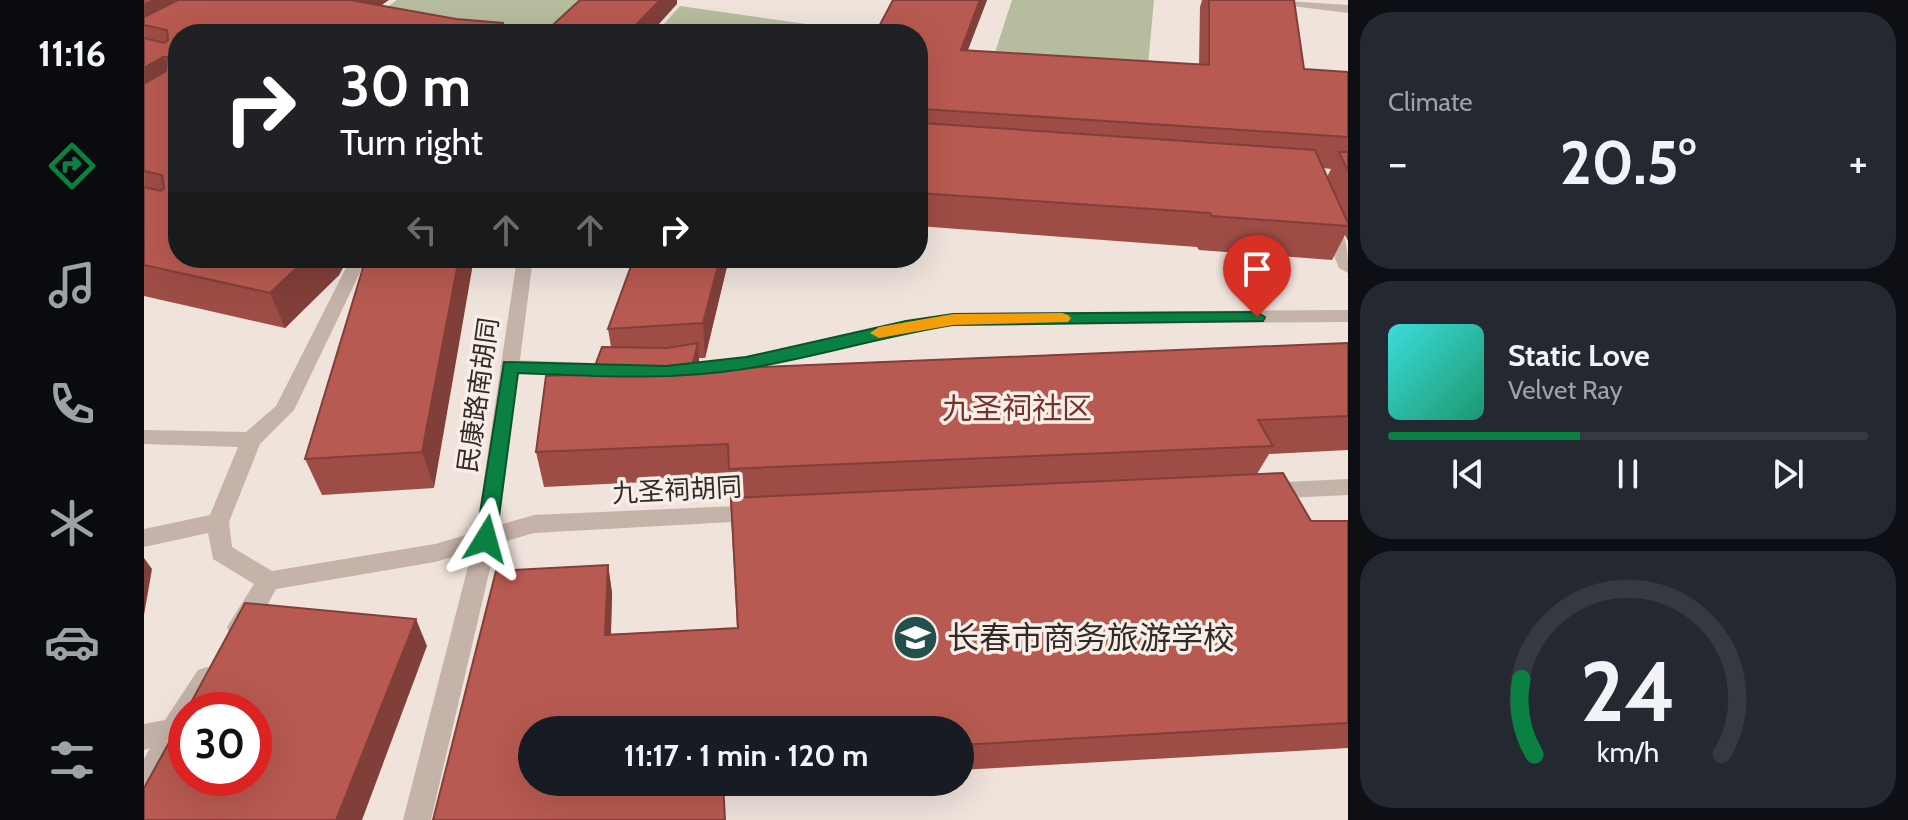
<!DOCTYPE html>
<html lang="en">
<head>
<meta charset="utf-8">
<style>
  :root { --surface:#171b24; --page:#242831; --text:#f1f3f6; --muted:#9ea1a6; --line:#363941; --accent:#0b8043 }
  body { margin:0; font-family:Cabin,"Noto Sans SC",sans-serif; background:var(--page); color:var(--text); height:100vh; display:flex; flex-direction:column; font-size:30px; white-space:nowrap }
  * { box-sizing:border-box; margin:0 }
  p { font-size:26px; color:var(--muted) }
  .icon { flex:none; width:44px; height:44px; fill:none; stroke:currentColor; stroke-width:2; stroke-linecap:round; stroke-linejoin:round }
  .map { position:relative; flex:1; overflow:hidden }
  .sheet { display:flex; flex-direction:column; gap:12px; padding:12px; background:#0d0f14; width:560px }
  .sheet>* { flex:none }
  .banner { position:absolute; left:24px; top:24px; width:760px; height:244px; border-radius:32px; box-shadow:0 8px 32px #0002; background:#202124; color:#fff; overflow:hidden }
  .speed { position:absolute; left:24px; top:692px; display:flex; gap:16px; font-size:40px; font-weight:700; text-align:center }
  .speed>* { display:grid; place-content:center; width:104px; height:104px; border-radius:50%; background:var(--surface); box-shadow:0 8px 32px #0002; line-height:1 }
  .speed .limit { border:12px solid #d22; background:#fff; color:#111 }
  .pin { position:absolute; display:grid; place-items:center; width:68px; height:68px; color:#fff; margin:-82px -34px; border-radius:50% 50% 50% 0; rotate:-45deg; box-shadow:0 0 8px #0007 }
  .pin .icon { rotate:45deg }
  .me { position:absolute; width:88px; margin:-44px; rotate:8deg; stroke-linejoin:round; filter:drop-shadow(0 0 6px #0008) }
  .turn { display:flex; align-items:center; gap:28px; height:168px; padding:0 40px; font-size:36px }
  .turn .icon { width:104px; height:104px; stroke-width:2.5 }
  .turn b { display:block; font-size:56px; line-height:68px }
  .lanes { display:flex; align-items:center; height:76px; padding:0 40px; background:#0003; justify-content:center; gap:40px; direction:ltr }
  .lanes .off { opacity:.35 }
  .big { font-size:60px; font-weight:700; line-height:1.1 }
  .sheet .widget { flex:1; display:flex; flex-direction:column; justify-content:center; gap:12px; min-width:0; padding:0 28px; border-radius:32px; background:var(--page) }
  .sheet .dial { align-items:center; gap:0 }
  .dial svg { height:208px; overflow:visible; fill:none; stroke:var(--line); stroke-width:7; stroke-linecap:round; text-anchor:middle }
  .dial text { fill:var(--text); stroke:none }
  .song { display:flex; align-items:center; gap:24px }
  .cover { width:96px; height:96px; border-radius:12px; background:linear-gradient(135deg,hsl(180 70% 55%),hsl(160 70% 35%)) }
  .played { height:8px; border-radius:4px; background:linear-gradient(90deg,var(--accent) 40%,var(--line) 40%) }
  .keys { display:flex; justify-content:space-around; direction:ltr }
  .heat { display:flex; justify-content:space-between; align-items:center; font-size:44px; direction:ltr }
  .trip { position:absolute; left:374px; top:716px; width:456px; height:80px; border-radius:40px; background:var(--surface); box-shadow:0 8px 32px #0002; font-weight:700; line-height:80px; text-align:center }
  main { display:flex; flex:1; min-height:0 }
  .tab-bar { display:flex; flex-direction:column; width:144px; justify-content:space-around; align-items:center; background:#090b0e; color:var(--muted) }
  .tab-bar .icon { width:56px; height:56px }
  .tab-bar .current { color:var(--accent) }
  .tab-bar b { font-size:36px; color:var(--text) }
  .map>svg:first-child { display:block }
</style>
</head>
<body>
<main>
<nav class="tab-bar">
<b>11:16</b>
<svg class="icon current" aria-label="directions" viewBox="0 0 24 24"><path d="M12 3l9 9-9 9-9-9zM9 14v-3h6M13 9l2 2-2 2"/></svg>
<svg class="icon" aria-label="music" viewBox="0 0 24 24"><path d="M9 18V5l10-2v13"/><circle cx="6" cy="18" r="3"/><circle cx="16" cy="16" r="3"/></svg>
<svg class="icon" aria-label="phone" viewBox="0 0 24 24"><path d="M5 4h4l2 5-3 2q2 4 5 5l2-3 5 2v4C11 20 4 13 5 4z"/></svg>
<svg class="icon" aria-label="climate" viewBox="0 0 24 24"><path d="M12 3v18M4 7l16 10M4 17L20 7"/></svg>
<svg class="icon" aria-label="car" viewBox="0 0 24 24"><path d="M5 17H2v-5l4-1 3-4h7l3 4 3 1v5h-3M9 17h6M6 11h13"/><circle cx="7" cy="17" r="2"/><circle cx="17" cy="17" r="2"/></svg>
<svg class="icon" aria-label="filters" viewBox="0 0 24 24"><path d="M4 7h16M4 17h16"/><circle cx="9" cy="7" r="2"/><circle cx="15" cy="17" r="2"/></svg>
</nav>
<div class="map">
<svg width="1204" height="820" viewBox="0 0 1204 820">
  <rect width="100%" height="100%" fill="#efe3dc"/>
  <g fill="#b6bc9e">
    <path d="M253,0H456L420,34H250L214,27Z"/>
    <path d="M868,0H1010L1002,87L843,77Z"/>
    <path d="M536,6L733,34H511Z"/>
  </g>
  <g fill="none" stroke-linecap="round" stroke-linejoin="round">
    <g fill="#c5b2a9" fill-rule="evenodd">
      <path d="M1126,0L1204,5V13L1132,4Z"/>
      <path d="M207,258H223L150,410L116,444L85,522L88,547L128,571L291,544L390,515L615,505L623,508L626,514L623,520L390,533L291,562L132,589C122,606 109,642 86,634L83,627L110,584L69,559L64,533L0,547V529L66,515L94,447L0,444V430L102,432L132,406Z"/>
      <path d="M1204,310V322L809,325L602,369L530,379L520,372L530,365L602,357L809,313Z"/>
      <path d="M366,360L474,364L484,371L474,378L359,371L356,366L359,361Z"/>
      <path d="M1204,479V495L1123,499L1115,497L1112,491L1115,485L1123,483Z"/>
      <path d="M63,667L72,670L76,678L57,710H42V733L10,797L0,801V759L6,748L0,750V724L21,720L54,670Z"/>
    </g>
    <g fill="#c5b2a9" fill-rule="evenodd">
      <path d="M1185,219C1204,226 1204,256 1204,273L1195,268L1177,224Z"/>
      <path d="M373,258H389L353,539L287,820H259L331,539Z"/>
    </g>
  </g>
  <g fill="#9e4d46" fill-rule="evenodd">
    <path d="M0,0L237,5L34,258H204L195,275L141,328L0,296Z"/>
    <path d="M749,0H843L824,50L1055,65L1056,7L1058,0H1150L1160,69L1204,72V241L1201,235L1188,260L1055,250L1053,247L774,226V34ZM1179,168L1187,169L1183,177Z"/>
    <path d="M222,258L290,488L178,495L161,459Z"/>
    <path d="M585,258L561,358H555V369L1204,343V450L1125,454L1113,474L1167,521H1204V748L816,770V730H388V782H600L580,783L289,820L464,565L468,593L467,634L593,628L585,478L400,487L392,452L467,347L464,329Z"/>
  </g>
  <g fill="#813f39">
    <path d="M7,0H73L0,25V4Z"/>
    <path d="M196,0H245L205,28Z"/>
    <path d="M516,0H533V4L506,34H483Z"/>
    <path d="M836,0H843L812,80L817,50Z"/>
    <path d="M19,57L32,88L0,108V68Z"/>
    <path d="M163,258H204L195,275L141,328L126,293Z"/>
    <path d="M315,258H330L290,488L278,452Z"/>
    <path d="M576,258H585L561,358L559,323Z"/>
    <path d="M554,343L556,377L547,370Z"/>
    <path d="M0,558L8,569L0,615Z"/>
    <path d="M464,565L468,593L466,662L461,635Z"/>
    <path d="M272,619L283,646L218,820H192Z"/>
  </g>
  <g fill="#b85a51" stroke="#813f39" stroke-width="2">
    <path d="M34,0H206L312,19L359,23L357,34H34V258H163L126,293L0,265V187L17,191L20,188L18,175L0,171V84L22,71L23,57H19L0,68V38L20,43L24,40L23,30L0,25V17Z"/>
    <path d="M436,0H516L486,31H483L482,34H399Z"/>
    <path d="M749,0H836L817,50L1065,65V0H1150L1160,69L1204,72V137L779,109L775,112L778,123L1171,150L1204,223V226L1068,216L1066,213L774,193V34H731Z"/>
    <path d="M483,31L537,34H482Z"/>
    <path d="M1195,152H1204V171Z"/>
    <path d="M222,258H315L278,452L161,459Z"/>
    <path d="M490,258H576L559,323L464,329Z"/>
    <path d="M554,343L547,370L1204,343V416L1114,420L1129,446L585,469L584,444L392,452L402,376L448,374L458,347L523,348Z"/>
    <path d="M1139,473L1167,521H1204V723L816,745V730H388V782H579L581,820H289L352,571L464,565L461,635L594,628L587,498Z"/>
    <path d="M101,603L272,619L192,820H0V788L42,712V778H110V710H43Z"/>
  </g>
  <path fill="#0b8043" stroke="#07532c" stroke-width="2" d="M1113,312L1121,317L1119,321L809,325C738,336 670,358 600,369C524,381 450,376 374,373L352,539L349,544L342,547L335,544L332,539L360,362L522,366L602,357L762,321L809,314Z"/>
  <path fill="#f59e0b" d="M918,313L924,315L927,318L924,322L809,325L735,338L726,333L735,327L809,314Z"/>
  <defs>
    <symbol id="school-disc" viewBox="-11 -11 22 22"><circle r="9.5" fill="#23504c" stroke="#f7eee8"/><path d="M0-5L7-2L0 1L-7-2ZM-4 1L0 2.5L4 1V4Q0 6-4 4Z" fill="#fff"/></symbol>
  </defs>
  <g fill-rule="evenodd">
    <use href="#school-disc" x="746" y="612" width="51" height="51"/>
  </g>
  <g text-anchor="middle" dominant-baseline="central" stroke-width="7" stroke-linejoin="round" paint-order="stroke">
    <g font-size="26" fill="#332a28" stroke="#f7eee8">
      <text transform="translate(334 395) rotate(-82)">民康路南胡同</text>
      <text transform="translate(533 490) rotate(-3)">九圣祠胡同</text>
    </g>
    <g font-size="30" fill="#79312b" stroke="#f7eee8">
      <text x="873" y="408">九圣祠社区</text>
    </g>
    <g font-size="32" fill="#332a28" stroke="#f7eee8" text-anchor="start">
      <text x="803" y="637">长春市商务旅游学校</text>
    </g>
  </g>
</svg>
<div class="speed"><div class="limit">30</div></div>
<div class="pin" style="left:1113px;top:317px;background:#d93025"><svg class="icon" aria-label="arrive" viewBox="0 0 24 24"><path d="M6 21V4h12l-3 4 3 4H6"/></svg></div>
<svg class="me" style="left:342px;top:539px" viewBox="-20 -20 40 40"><path d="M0-17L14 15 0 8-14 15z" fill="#0b8043" stroke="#fff" stroke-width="4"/></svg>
<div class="trip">11:17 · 1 min · 120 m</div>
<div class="banner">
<div class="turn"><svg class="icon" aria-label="right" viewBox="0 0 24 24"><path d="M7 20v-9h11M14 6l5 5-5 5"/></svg><div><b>30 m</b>Turn right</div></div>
<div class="lanes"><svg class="icon off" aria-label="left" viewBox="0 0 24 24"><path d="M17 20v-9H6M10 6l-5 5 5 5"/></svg><svg class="icon off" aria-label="ahead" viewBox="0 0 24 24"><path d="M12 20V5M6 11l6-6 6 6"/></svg><svg class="icon off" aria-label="ahead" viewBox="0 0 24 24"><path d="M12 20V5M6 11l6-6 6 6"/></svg><svg class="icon" aria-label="right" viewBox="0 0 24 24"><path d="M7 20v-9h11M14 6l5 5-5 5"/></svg></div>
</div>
</div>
<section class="sheet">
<div class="widget"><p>Climate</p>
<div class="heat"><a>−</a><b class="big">20.5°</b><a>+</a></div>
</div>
<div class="widget">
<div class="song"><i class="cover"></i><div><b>Static Love</b><p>Velvet Ray</p></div></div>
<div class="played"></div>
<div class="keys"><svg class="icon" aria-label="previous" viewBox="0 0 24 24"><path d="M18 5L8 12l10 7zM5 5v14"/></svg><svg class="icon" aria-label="pause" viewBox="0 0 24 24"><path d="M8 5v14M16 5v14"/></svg><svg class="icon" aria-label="next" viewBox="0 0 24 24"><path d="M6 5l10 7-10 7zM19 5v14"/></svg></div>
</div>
<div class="widget dial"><svg viewBox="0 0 100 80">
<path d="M14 69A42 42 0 1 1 86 69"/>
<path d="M14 69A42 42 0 0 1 9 40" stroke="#0b8043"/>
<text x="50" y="56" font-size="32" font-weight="700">24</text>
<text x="50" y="72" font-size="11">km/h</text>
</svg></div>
</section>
</main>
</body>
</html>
